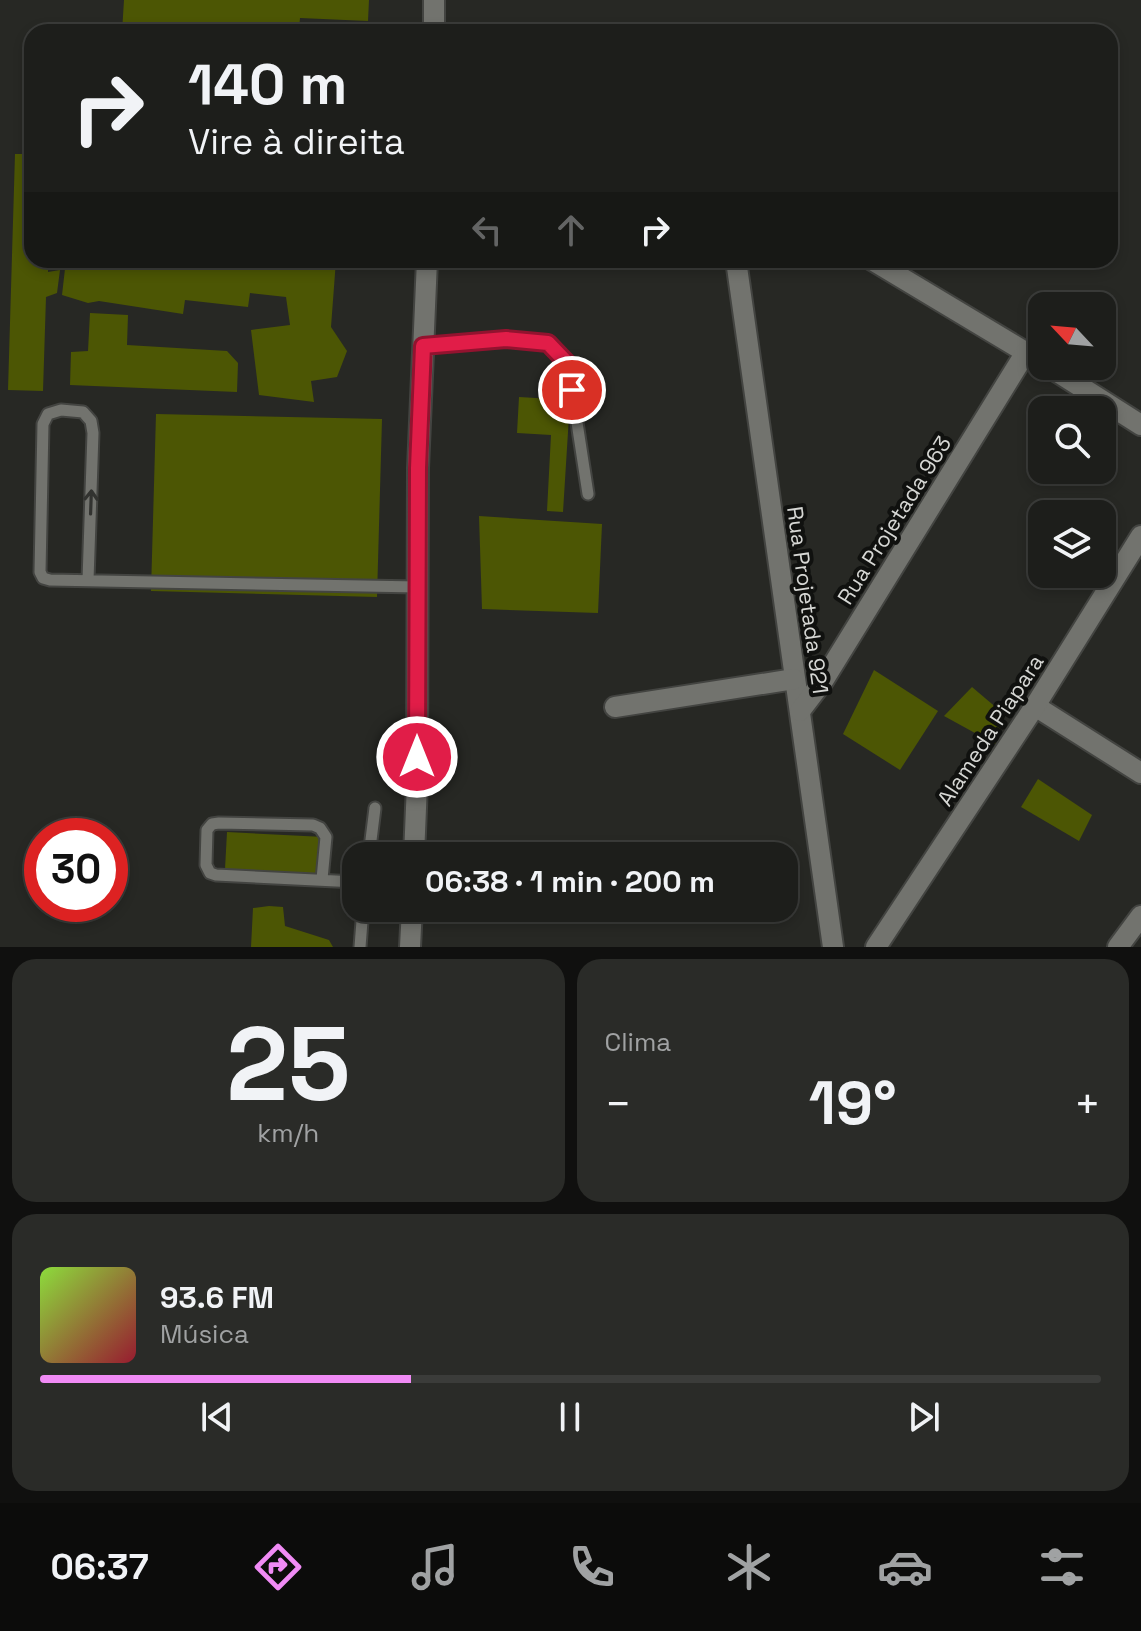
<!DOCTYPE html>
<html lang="pt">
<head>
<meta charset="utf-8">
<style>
  :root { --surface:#1d1e1b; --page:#2a2b28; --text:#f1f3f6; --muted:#a0a2a3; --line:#3b3c3a; --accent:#f08bf5 }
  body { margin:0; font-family:"Space Grotesk",sans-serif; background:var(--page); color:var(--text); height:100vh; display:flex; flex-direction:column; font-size:30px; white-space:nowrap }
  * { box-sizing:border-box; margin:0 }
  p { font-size:26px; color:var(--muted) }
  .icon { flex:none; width:44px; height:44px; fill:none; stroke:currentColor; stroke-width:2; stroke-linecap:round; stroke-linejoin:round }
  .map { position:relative; height:947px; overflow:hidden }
  .drawer { display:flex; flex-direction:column; gap:12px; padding:12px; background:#10100f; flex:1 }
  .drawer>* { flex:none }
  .banner { position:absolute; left:24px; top:24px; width:1094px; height:244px; border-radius:24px; box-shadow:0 4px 12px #0003,0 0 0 2px var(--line); background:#1d1e1b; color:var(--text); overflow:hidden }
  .needle { width:52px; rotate:296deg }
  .tools { position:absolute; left:1028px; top:292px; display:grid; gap:16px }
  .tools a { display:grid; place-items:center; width:88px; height:88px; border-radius:16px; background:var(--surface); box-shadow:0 4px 12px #0003,0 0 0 2px var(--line); font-size:40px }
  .speed { position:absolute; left:24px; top:818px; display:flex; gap:16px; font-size:40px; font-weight:700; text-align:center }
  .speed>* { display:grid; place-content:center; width:104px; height:104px; border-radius:50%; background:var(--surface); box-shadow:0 4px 12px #0003,0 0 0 2px var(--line); line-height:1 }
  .speed .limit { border:12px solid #d22; background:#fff; color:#111 }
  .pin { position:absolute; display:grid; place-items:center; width:68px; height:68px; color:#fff; margin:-34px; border:4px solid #fff; border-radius:50%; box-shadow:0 2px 8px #0007 }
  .me { position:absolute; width:88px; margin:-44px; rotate:0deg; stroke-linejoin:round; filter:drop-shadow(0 0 6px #0008) }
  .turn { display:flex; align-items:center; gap:28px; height:168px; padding:0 32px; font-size:36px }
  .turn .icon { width:104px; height:104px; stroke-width:2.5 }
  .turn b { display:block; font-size:56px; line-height:68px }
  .lanes { display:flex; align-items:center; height:76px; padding:0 32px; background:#0003; justify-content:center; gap:40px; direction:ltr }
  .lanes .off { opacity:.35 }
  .big { font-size:60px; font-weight:700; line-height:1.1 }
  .drawer .card { flex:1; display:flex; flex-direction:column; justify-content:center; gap:12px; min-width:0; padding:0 28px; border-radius:24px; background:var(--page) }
  .drawer .dial { align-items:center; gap:0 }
  .dial b { font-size:104px; line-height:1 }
  .song { display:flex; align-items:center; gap:24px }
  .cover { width:96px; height:96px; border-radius:12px; background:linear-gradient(135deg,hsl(90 70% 55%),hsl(350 70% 35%)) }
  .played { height:8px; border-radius:4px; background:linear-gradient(90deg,var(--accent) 35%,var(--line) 35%) }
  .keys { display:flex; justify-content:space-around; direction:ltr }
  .heat { display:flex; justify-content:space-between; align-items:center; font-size:44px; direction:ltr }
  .drawer .tiles { flex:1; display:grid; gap:12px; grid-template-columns:1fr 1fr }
  .card:last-child { grid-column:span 2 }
  .trip { position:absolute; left:342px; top:842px; width:456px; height:80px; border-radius:24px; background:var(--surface); box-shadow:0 4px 12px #0003,0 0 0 2px var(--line); font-weight:700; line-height:80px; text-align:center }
  .menu { display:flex; height:128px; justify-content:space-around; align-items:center; background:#0c0c0b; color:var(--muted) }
  .menu .icon { width:56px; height:56px }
  .menu .current { color:var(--accent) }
  .menu b { font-size:36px; color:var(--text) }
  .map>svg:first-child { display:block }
</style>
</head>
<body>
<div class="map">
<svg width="1141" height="947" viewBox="0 0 1141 947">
  <rect width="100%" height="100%" fill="#272824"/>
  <g fill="#4c5604">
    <path d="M124,0H369L368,21L300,18L299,29L275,27L279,32H122Z"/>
    <path d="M15,154H32V260H48V272L60,270L57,293L46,297L43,391L8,390Z"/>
    <path d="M66,260H336L331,327L347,351L337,377L311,381L314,402L259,395L251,330L290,325L286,297L250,293L248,307L185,300L183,314L99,301L88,303L62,295Z"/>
    <path d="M90,313L128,315L127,345L227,351L238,363L237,392L70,385L71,352L88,351Z"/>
    <path d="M519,397L570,400L563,512L547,511L551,435L517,433Z"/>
    <path d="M156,414L382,419L377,597L151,591Z"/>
    <path d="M479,516L602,524L598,613L482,609Z"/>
    <path d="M874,670L938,711L900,770L843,734Z"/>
    <path d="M972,687L1005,715L995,744L944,716Z"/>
    <path d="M1038,779L1092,815L1079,841L1021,807Z"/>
    <path d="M227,832L324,837L322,874L225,869Z"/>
    <path d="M269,906L283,907L285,926L329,940L333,947H251L253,908Z"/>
  </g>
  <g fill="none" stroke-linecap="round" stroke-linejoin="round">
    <defs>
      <g id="lane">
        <path d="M423,346L506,339L548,343L568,364L588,494"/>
        <path d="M88,580L93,433L91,421L83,412L61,410L48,414L43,424L40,572L43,578L50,580L418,587"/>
        <path d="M369,856L375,808"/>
        <path d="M322,879L326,837L320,828L313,825L219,823L212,824L207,830L206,865L210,873L216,875L356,882"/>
        <path d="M360,947L363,908"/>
      </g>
      <g id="street">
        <path d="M434,32V0"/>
        <path d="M736,260L833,947"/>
        <path d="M872,260L1042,362"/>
        <path d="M1048,366L1141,425"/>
        <path d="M1035,706L1141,773"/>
        <path d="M615,707L794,679"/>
        <path d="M800,711L823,681L1026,352"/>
        <path d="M414,856L417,784L418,468L427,260"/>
        <path d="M410,947L412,908"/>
        <path d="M876,947L1035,706L1141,536"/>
        <path d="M1118,947L1141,916"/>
      </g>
    </defs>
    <use href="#lane" stroke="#434441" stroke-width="15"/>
    <use href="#street" stroke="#434441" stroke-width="24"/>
    <use href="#lane" stroke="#72736e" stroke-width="11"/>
    <use href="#street" stroke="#72736e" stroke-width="20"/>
  </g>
  <defs><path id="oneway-shaft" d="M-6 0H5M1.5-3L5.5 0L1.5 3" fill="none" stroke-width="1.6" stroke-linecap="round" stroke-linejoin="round" transform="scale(2)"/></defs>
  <use stroke="#323330" href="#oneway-shaft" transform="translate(91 502) rotate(-88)"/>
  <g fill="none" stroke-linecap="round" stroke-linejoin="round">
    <defs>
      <path id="route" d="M417,757L418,468L423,346L506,339L548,343L568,364L572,390"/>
    </defs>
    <use href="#route" stroke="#92132f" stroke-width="20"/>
    <use href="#route" stroke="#e11d48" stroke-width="14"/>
  </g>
  <g text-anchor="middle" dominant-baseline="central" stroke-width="8" stroke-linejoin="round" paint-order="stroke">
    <g font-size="22" fill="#d6d7d4" stroke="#10110f">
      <text transform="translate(894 520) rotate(-58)">Rua Projetada 963</text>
      <text transform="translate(808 600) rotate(82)">Rua Projetada 921</text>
      <text transform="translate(990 730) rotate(-57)">Alameda Piapara</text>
    </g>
  </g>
</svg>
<div class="tools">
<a><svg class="needle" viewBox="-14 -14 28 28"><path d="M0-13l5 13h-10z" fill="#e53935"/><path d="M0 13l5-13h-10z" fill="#a0a2a3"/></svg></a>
<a><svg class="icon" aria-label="search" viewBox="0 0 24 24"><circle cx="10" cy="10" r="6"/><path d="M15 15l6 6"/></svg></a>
<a><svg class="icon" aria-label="layers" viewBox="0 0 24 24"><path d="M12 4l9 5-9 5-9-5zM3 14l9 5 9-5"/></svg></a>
</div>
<div class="speed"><div class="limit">30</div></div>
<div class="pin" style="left:572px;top:390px;background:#d93025"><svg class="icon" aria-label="arrive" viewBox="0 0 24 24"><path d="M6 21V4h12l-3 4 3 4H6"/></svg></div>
<svg class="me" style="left:417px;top:757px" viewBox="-20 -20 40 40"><circle r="17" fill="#e11d48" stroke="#fff" stroke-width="3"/><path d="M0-11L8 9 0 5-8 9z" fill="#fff"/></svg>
<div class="trip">06:38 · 1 min · 200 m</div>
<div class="banner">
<div class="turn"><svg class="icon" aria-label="right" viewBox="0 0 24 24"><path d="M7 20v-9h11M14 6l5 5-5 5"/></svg><div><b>140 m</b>Vire à direita</div></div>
<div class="lanes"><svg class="icon off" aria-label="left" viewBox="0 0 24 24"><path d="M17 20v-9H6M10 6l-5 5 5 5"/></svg><svg class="icon off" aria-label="ahead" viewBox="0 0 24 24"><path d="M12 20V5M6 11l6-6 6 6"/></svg><svg class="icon" aria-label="right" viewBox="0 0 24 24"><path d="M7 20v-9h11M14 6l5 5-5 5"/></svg></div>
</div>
</div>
<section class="drawer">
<div class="tiles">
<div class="card dial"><b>25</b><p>km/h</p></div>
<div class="card"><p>Clima</p>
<div class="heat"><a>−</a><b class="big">19°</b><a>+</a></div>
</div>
<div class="card">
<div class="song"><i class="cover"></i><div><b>93.6 FM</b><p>Música</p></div></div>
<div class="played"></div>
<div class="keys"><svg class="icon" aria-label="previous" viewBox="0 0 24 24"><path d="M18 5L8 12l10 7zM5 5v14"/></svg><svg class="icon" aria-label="pause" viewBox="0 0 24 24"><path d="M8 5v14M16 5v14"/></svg><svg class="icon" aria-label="next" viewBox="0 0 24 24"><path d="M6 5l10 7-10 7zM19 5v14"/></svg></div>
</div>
</div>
</section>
<nav class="menu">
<b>06:37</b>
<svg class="icon current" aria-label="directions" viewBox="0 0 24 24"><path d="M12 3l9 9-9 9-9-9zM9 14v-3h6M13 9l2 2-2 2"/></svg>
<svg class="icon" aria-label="music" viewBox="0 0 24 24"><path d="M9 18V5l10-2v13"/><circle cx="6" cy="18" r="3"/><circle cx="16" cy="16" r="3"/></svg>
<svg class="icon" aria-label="phone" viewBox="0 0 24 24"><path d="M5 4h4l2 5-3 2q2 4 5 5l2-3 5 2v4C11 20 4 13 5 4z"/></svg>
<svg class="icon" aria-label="climate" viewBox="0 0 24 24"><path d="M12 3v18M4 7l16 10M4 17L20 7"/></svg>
<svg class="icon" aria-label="car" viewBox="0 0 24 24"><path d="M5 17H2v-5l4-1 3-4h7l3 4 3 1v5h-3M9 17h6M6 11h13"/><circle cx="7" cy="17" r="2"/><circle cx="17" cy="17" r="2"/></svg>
<svg class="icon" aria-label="filters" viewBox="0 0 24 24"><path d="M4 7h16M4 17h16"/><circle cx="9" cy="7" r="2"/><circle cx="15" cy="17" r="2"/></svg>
</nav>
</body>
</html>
